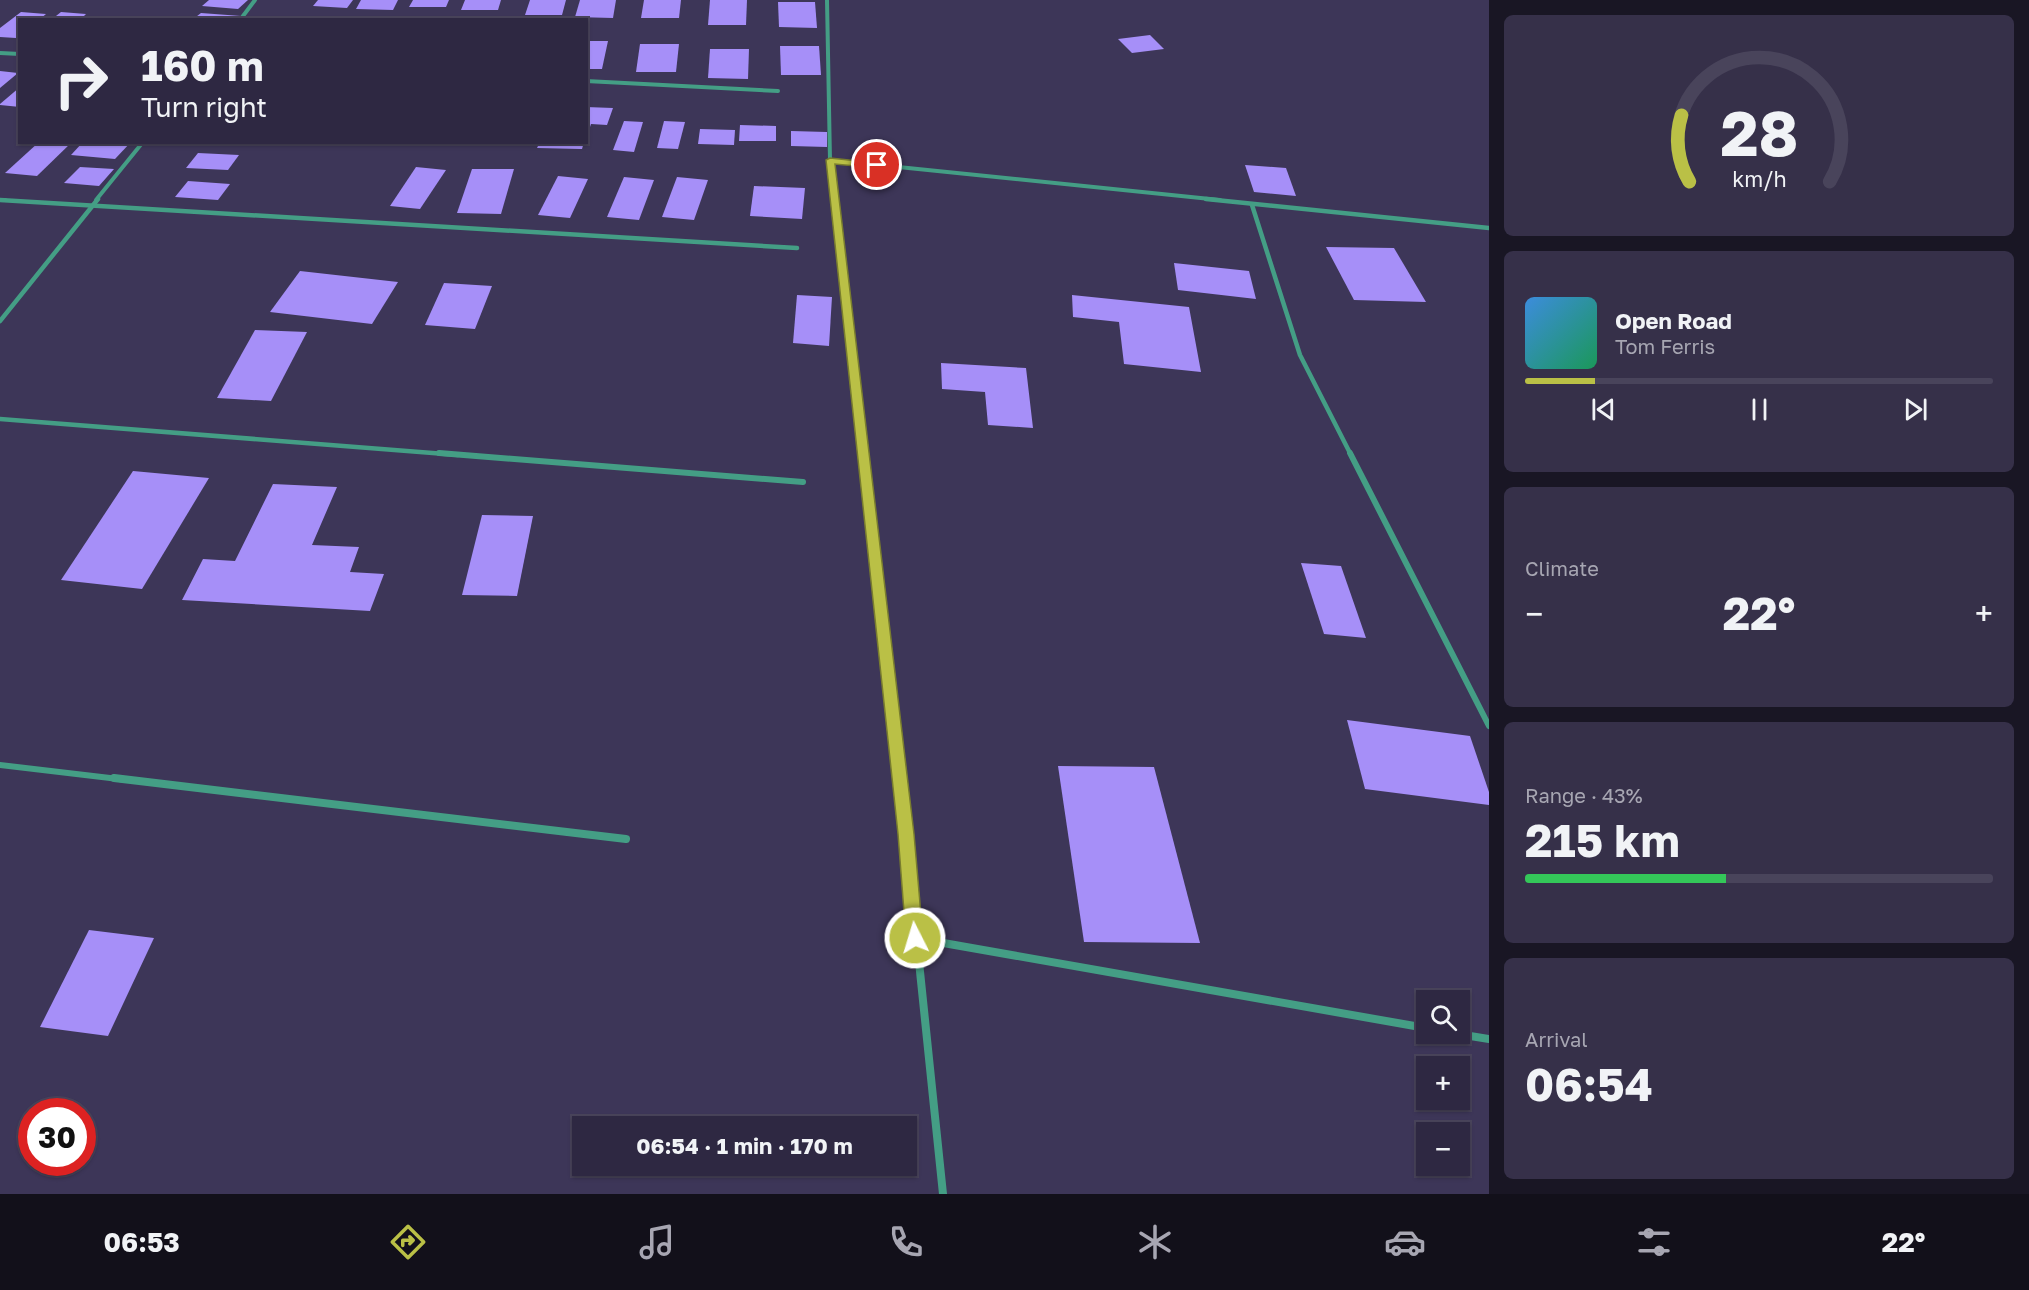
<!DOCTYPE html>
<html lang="en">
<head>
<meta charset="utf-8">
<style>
  :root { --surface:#2e2842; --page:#363049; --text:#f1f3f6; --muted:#a7a6b2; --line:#49445b; --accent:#bac046 }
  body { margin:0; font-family:"Golos Text",sans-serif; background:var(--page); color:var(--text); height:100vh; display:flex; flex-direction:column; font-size:22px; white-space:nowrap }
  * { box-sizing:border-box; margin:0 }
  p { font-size:20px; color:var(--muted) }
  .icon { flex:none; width:33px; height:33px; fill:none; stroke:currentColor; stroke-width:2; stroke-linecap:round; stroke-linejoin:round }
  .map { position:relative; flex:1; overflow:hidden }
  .drawer { display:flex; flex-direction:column; gap:15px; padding:15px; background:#191624; width:540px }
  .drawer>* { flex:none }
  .top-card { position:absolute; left:18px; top:18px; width:570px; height:126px; border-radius:0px; box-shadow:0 2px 4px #0004,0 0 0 2px var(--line); background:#2e2842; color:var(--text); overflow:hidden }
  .buttons { position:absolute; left:1416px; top:990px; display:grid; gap:12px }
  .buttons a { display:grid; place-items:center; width:54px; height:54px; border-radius:0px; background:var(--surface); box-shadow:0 2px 4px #0004,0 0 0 2px var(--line); font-size:30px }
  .speed { position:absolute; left:18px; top:1098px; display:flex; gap:12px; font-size:30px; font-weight:700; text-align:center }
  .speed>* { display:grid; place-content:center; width:78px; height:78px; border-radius:50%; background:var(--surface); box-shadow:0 2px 4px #0004,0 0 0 2px var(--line); line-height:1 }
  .speed .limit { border:9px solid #d22; background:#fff; color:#111 }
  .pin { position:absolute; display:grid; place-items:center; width:51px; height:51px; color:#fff; margin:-26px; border:3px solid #fff; border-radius:50%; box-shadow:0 2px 6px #0007 }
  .me { position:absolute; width:66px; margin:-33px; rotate:355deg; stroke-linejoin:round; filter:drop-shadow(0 0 4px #0008) }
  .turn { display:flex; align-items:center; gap:21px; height:126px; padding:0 24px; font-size:27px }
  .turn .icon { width:78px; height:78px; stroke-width:2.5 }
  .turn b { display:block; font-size:42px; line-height:51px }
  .big { font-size:45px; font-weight:700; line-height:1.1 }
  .drawer .widget { flex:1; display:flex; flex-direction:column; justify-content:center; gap:9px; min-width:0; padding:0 21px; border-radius:9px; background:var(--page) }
  .drawer .dial { align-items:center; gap:0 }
  .dial svg { height:156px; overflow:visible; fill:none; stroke:var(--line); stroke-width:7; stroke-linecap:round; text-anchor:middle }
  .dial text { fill:var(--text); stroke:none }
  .song { display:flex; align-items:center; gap:18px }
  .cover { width:72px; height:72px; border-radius:9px; background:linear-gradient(135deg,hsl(210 70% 55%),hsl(150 70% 35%)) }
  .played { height:6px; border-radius:3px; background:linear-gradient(90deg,var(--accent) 15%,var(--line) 15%) }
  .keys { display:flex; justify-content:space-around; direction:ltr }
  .heat { display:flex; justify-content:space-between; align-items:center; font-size:33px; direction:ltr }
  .charge { height:9px; border-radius:4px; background:linear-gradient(90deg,#34c759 43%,var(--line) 0) }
  .trip { position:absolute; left:572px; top:1116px; width:345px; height:60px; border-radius:0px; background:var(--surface); box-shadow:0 2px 4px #0004,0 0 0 2px var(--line); font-weight:700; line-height:60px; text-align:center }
  .dock { display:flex; height:96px; justify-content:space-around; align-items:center; background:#12101a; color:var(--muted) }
  .dock .icon { width:42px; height:42px }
  .dock .active { color:var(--accent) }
  .dock b { font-size:27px; color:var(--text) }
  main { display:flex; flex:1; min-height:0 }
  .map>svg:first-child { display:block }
</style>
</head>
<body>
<main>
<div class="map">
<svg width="1489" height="1194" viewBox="0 0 1489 1194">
  <rect width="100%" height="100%" fill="#3d3658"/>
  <g fill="#a68ff8">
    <path d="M209,0H248L238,9L202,6Z"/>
    <path d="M318,0H353L347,8L313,6Z"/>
    <path d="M361,0H398L393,10L356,9Z"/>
    <path d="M413,0H449L446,7H409Z"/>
    <path d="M465,0H501L498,10H461Z"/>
    <path d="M530,0H566L562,15H525Z"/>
    <path d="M580,0H616L613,18L575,17Z"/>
    <path d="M644,0H681L679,18H641Z"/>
    <path d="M710,0H747L746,25H708Z"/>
    <path d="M778,2H815L817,28L779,27Z"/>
    <path d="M21,12L46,14L39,20H20V35L16,38L0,37V28Z"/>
    <path d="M61,12L86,14L80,20H51Z"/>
    <path d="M201,13L241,16L237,20H192Z"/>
    <path d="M1150,35L1164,49L1132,53L1118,39Z"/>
    <path d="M586,41H608L602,69H586Z"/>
    <path d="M640,44H679L676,72H636Z"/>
    <path d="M780,46H819L821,75H781Z"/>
    <path d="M710,49H749L748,79L708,78Z"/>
    <path d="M0,71L18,73L0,88Z"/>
    <path d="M20,87V107L0,105V104Z"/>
    <path d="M586,107L613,108L607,125L591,124L587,136Z"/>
    <path d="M624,121L643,122L634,152L613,150Z"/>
    <path d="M664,121L685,122L678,149L657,148Z"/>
    <path d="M740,125L776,126V141H739Z"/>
    <path d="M700,129L735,130L734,145L698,144Z"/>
    <path d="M791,131L827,132V147L791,146Z"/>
    <path d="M39,142H72L37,176L5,173Z"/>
    <path d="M83,142H131L115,159L71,155Z"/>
    <path d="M540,142H584L582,149L537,148Z"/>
    <path d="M198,153L239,155L228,170L186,168Z"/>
    <path d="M1245,165L1286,168L1296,196L1254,192Z"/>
    <path d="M80,167L114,169L99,186L64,183Z"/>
    <path d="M416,167L446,170L420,209L390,206Z"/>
    <path d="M472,169H514L501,214L457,213Z"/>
    <path d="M558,176L588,179L570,218L538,215Z"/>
    <path d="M624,177L654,180L639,220L607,217Z"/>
    <path d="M677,177L708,180L694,220L662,217Z"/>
    <path d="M188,181L230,184L218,200L175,197Z"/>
    <path d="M754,186L805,188L802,219L750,216Z"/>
    <path d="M1326,247L1394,248L1426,302L1354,300Z"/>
    <path d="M1174,263L1249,271L1256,299L1178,290Z"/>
    <path d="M300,271L398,282L372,324L270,312Z"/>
    <path d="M444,283L492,286L475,329L425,325Z"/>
    <path d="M797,295L832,297L829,346L793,343Z"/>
    <path d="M1072,295L1189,307L1201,372L1124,364L1119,322L1073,317Z"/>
    <path d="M255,330L307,332L271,401L217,398Z"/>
    <path d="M941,363L1026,368L1033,428L988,425L985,392L942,389Z"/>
    <path d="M133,471L209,478L142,589L61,580Z"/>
    <path d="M273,484L337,487L312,545L359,547L350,572L384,574L370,611L182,600L203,559L235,561Z"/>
    <path d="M482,515L533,516L517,596L462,595Z"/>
    <path d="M1301,563L1341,566L1366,638L1324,634Z"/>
    <path d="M1347,720L1470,736L1489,792V805L1365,789Z"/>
    <path d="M1058,766L1154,767L1200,943L1084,942Z"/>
    <path d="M89,930L154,938L108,1036L40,1027Z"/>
  </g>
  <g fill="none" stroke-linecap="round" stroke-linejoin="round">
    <g stroke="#449e85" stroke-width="4">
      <path d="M827,0L830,160L835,200"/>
      <path d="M240,20L255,0"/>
      <path d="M0,53L20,54"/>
      <path d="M586,81L778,91"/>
      <path d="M830,160L1220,200"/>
      <path d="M0,200H5"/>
      <path d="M96,200L143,142"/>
    </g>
    <g stroke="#449e85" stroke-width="4.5">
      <path d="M834,199L863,455"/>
      <path d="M1206,199L1489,228"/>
      <path d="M0,200L797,248"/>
      <path d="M1252,205L1300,355L1351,455"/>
      <path d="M0,321L98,199"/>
      <path d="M0,419L458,455"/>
    </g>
    <g stroke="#449e85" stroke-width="6">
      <path d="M439,453L803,482"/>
      <path d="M863,453L900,780"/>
      <path d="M1350,453L1489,726"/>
      <path d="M0,765L127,780"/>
    </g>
    <g stroke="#449e85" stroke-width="8">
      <path d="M114,778L626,839"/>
      <path d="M900,778L943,1194"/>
      <path d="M915,938L1426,1028"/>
      <path d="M1458,1034L1489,1039"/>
    </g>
  </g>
  <path fill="#bac046" stroke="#797d2e" stroke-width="1.5" d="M830,158L877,163L882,165L877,168L835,164L914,834L923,938L921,944L915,947L908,944L906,938L898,834L826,160Z"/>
</svg>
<div class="buttons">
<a><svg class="icon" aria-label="search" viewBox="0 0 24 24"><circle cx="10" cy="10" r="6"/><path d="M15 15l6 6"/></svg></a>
<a>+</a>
<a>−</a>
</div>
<div class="speed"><div class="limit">30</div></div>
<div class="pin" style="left:877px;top:165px;background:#d93025"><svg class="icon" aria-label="arrive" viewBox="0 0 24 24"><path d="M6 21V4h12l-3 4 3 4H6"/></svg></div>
<svg class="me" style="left:915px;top:938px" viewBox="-20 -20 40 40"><circle r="17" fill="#bac046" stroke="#fff" stroke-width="3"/><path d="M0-11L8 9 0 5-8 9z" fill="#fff"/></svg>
<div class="trip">06:54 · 1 min · 170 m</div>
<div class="top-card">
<div class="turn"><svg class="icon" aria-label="right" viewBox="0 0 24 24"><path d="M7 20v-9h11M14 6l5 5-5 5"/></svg><div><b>160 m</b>Turn right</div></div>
</div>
</div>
<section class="drawer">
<div class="widget dial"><svg viewBox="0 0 100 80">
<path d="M14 69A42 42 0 1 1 86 69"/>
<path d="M14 69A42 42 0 0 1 10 35" stroke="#bac046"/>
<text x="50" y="56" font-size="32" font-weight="700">28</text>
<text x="50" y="72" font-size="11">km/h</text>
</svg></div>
<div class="widget">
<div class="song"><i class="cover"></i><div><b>Open Road</b><p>Tom Ferris</p></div></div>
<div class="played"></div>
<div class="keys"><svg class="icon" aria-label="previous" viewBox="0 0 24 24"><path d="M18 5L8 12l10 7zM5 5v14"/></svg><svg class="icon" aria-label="pause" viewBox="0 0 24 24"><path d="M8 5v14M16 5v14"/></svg><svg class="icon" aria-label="next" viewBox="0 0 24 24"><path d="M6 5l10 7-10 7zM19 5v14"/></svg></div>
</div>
<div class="widget"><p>Climate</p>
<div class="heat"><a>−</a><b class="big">22°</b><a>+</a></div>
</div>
<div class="widget"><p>Range · 43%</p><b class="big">215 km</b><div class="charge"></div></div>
<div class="widget"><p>Arrival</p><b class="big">06:54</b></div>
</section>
</main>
<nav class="dock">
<b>06:53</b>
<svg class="icon active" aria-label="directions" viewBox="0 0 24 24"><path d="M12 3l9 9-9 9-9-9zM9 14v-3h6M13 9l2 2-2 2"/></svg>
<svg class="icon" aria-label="music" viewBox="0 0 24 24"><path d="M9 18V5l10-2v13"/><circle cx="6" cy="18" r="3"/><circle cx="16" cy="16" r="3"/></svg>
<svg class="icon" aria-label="phone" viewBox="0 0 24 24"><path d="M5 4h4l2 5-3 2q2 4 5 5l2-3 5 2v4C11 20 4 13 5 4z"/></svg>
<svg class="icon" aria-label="climate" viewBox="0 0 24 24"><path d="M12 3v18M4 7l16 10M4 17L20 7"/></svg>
<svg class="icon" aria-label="car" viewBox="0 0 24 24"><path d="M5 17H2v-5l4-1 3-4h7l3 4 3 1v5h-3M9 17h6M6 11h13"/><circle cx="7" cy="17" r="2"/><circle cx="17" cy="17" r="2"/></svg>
<svg class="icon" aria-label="filters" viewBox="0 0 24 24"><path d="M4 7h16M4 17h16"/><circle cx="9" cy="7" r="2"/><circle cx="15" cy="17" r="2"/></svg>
<b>22°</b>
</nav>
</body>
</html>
